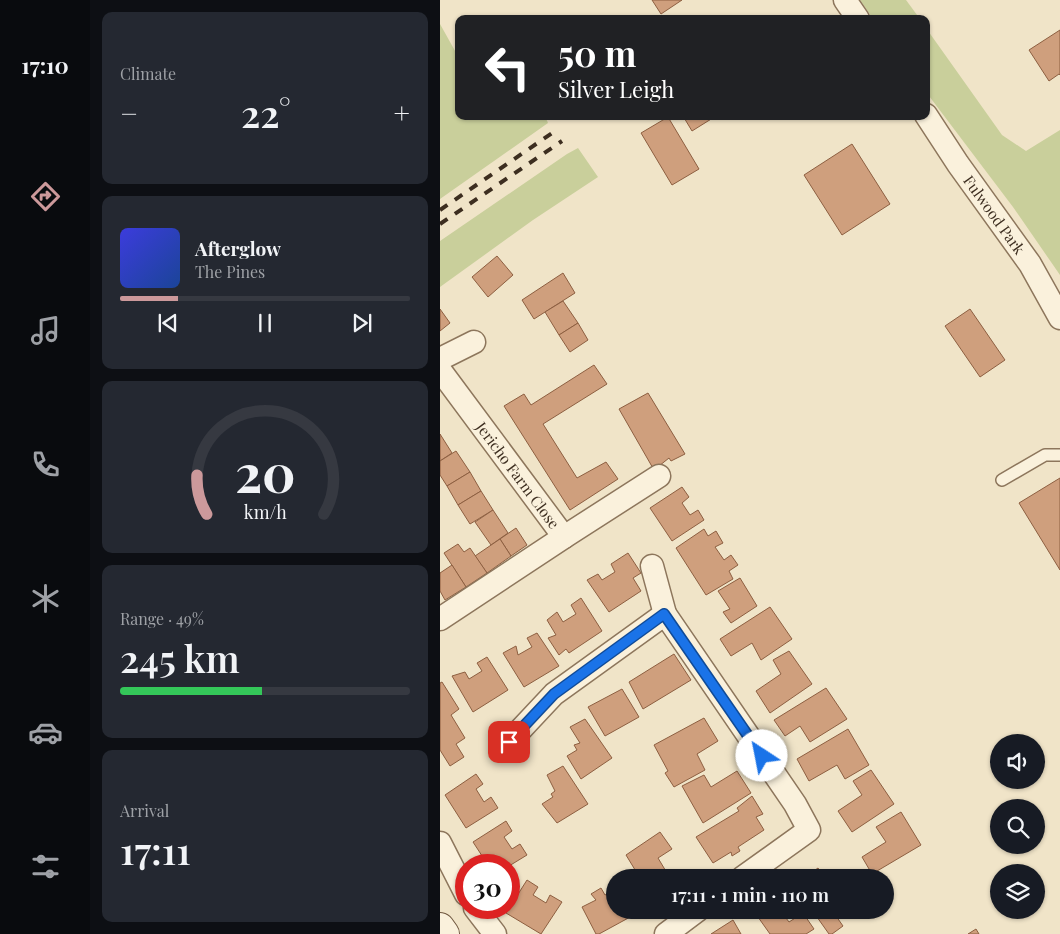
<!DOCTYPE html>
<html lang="en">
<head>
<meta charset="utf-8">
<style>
  :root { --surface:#171b24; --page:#242831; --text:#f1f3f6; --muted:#9ea1a6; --line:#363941; --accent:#cc999b }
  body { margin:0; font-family:"Playfair Display",serif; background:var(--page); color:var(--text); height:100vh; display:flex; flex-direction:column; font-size:19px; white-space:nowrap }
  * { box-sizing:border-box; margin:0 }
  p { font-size:16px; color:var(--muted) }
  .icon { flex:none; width:28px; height:28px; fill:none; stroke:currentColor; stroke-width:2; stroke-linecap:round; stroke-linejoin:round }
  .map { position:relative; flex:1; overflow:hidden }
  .panel { display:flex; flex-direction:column; gap:12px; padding:12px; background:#0d0f14; width:350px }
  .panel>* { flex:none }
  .top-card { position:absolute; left:15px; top:15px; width:475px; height:105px; border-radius:10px; box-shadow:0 1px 4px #0004; background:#202124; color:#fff; overflow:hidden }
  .controls { position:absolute; left:550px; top:734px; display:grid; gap:10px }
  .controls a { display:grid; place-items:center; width:55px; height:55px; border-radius:50%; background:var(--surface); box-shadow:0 1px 4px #0004; font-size:25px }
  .speed { position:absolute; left:15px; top:854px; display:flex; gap:10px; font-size:25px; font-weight:700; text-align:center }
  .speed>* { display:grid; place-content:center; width:65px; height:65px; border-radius:50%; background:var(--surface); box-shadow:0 1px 4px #0004; line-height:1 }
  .speed .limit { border:8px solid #d22; background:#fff; color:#111 }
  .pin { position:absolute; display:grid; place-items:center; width:42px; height:42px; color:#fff; margin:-21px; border-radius:10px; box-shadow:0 2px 8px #0006 }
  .me { position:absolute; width:55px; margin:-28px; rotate:326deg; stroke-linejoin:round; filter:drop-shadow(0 0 4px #0008) }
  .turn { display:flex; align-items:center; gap:18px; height:105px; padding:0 20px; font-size:22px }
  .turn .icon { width:65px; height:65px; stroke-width:2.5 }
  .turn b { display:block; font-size:35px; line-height:42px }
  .big { font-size:38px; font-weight:600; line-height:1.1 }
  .panel .widget { flex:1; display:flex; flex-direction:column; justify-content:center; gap:8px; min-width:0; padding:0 18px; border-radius:10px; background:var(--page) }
  .panel .dial { align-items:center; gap:0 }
  .dial svg { height:130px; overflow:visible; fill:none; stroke:var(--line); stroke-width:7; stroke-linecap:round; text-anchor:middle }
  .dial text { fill:var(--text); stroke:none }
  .song { display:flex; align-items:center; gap:15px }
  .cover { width:60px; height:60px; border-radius:8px; background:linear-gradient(135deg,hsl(240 70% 55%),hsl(220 70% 35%)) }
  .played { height:5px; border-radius:2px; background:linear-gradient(90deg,var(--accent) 20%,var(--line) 20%) }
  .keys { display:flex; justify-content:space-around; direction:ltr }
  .heat { display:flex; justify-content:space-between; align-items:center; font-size:28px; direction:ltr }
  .charge { height:8px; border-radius:4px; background:linear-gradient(90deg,#34c759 49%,var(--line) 0) }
  .trip { position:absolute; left:166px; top:869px; width:288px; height:50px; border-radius:25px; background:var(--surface); box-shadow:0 1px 4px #0004; font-weight:600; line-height:50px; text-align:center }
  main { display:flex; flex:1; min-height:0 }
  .menu { display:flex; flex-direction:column; width:90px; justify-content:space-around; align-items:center; background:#090b0e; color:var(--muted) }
  .menu .icon { width:35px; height:35px }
  .menu .on { color:var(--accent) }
  .menu b { font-size:22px; color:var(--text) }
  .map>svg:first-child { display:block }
</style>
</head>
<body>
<main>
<nav class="menu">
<b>17:10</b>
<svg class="icon on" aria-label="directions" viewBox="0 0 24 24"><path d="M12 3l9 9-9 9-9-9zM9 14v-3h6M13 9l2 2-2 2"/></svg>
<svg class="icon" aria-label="music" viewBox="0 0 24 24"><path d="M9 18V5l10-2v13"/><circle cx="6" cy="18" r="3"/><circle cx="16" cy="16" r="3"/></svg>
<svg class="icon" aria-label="phone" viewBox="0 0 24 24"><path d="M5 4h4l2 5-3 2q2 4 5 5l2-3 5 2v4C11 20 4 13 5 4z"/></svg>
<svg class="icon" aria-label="climate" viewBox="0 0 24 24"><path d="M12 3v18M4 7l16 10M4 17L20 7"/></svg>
<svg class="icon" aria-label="car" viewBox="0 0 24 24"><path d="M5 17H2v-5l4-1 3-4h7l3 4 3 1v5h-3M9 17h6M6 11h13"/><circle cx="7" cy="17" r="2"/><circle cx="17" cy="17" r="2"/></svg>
<svg class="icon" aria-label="filters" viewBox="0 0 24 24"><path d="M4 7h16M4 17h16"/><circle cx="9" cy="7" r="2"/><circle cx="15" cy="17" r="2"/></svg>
</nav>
<section class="panel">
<div class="widget"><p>Climate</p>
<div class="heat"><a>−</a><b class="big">22°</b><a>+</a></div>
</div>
<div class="widget">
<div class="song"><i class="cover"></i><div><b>Afterglow</b><p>The Pines</p></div></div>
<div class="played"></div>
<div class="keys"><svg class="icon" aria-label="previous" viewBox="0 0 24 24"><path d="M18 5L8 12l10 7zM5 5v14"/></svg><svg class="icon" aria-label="pause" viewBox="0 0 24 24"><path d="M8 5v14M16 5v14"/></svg><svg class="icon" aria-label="next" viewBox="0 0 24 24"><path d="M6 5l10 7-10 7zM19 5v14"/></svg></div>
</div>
<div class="widget dial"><svg viewBox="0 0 100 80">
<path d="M14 69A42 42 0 1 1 86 69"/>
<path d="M14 69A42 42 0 0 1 8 45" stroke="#cc999b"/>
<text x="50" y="56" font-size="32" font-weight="700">20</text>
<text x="50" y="72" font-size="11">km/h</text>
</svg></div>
<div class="widget"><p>Range · 49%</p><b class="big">245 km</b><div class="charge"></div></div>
<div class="widget"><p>Arrival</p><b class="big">17:11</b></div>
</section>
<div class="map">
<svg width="620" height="934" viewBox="0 0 620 934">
  <rect width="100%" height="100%" fill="#f0e4c8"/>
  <g fill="#c9cf9b">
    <path d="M420,0H466L480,19H433Z"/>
    <path d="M0,24L19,58V116H105L108,123L0,199Z"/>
    <path d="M486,28L562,135L586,151L620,130V275L573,207L486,92Z"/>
    <path d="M138,148L158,177L93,220L0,287V241L127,154Z"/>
  </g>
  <g fill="#cf9f7d" stroke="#8d5f41">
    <path d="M212,0H242L221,14Z"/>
    <path d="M620,30V75L619,74L609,81L589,50Z"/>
    <path d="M243,116H276L252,131Z"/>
    <path d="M228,117L259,169L232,185L201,133Z"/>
    <path d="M412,144L450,204L402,235L364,175Z"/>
    <path d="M57,256L73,275L48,297L32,277Z"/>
    <path d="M123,273L135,293L94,319L82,300Z"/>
    <path d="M123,301L138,323L119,335L105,312Z"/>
    <path d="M0,309L10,323L0,331Z"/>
    <path d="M530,309L565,360L540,377L505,326Z"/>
    <path d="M138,323L148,340L130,352L119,335Z"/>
    <path d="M154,365L167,384L103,424L137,478L166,462L178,479L130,510L64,406L84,394L91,405Z"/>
    <path d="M208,393L245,454L231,461L229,458L214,470L179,409Z"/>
    <path d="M0,434L12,453L0,461Z"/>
    <path d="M16,451L30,472L7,486L0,475V461Z"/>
    <path d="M30,472L41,491L18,505L7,486Z"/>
    <path d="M620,478V570L579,503Z"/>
    <path d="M242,487L249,497L242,503L250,515L258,510L264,520L232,541L210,508Z"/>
    <path d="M41,491L53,510L30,524L18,505Z"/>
    <path d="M53,510L68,533L51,545L35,522Z"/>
    <path d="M76,528L87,545L71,556L60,539Z"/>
    <path d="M264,529L268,536L276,531L283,543L275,547L284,560L291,555L298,565L289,571L293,579L266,595L236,548Z"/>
    <path d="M60,539L71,556L47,573L35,556Z"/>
    <path d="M18,544L24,552L30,548L47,573L26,587L4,553Z"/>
    <path d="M188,553L201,573L193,578L201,591L169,612L147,580L158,574L162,580L175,572L171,564Z"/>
    <path d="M12,565L26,587L5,600L0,591V573Z"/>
    <path d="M300,578L317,606L291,623L283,612L290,609L278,591Z"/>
    <path d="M141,598L162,631L129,653L126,649L119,655L108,638L116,635L107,620L117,612L123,622L136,614L131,605Z"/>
    <path d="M330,607L352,639L321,660L312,643L291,656L280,639Z"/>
    <path d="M97,633L119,666L84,687L63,653L76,646L78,655L92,647L87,638Z"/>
    <path d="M349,651L372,684L330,713L316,691L341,674L333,660Z"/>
    <path d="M234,654L251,680L203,709L189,682Z"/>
    <path d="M47,657L68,690L33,712L12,676L25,672L29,679L42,671L37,663Z"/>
    <path d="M2,682L19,709L11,715L25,738L16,744L24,757L10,766L0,750V683Z"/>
    <path d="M386,688L407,719L370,742L360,726L345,736L334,720Z"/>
    <path d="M182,689L199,717L165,736L148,707Z"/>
    <path d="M264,718L278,741L257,754L265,770L234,787L225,773L228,771L214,745Z"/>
    <path d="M145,719L172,758L141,779L127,756L137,750L134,745L140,743L130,727Z"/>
    <path d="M408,729L429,765L405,779L397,765L369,781L357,759Z"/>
    <path d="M123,766L148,804L117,823L102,804L113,797L111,794L115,791L107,775Z"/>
    <path d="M431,770L454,804L412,832L398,811L422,795L413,781Z"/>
    <path d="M297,771L311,793L263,823L242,786L264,775L271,787Z"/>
    <path d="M36,774L43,784L36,789L44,802L51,797L58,808L26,828L5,795Z"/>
    <path d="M312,796L323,814L316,817L324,830L298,847L300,851L292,856L291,852L273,863L256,837L299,811L297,808Z"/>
    <path d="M461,812L481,845L432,874L422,857L446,842L436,827Z"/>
    <path d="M66,821L72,831L64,837L72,849L80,844L87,855L69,866V865H48L33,842Z"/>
    <path d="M220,832L232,849L218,858L230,878H200L186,855Z"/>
    <path d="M378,868L385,878H364Z"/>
    <path d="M87,880L98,887L93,895L106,903L110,895L122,902L101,934L66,913Z"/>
    <path d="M161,888L165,895L175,890V910H203L159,934H156L142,907L156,900L151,894Z"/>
    <path d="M313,910H340L349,922L363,913L374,929L366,934H330Z"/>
    <path d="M372,910H405L396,916L403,926L392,934H389Z"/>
    <path d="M293,920L301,934H271Z"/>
    <path d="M536,929L539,934H528Z"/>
  </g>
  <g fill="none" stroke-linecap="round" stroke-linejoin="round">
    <defs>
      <path id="lane" d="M562,480L605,455H620"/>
      <g id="street">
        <path d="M405,0L418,19"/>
        <path id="s1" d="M486,115L518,164L590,264L620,318"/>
        <path d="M0,359L34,342"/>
        <path id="s2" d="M0,370L124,537L219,476"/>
        <path d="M212,566L225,614"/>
        <path d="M0,619L124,537"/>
        <path d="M69,742L114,694L225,614L355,804L369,830L302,878"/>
        <path d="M0,843L26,894"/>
        <path d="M35,908L55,934"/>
        <path d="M226,934L258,910"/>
      </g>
      <path id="secondary" d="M0,927L5,934"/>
    </defs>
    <use href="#lane" stroke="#8d765c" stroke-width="14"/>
    <use href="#street" stroke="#8d765c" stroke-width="25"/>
    <use href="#secondary" stroke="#6f573f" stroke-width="30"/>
    <use href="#lane" stroke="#faf1dc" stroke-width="11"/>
    <use href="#street" stroke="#faf1dc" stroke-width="22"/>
    <use href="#secondary" stroke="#faf1dc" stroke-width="28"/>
    <g stroke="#3d2e20" stroke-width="4" stroke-dasharray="9 9" stroke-linecap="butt">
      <path d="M0,210L115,131"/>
      <path d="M0,224L122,141"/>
    </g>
  </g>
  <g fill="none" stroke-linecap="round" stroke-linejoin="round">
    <defs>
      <path id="route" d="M69,742L114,694L224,614L322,756"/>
    </defs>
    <use href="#route" stroke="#114b97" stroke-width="12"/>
    <use href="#route" stroke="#1a73e8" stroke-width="9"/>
  </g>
  <g text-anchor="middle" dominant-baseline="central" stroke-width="5" stroke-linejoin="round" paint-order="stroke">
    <g font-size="15" fill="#3d2e20" stroke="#f7eed8">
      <text stroke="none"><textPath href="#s1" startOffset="121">Fulwood Park</textPath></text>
      <text stroke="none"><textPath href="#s2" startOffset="131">Jericho Farm Close</textPath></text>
    </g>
  </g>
</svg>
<div class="controls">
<a><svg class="icon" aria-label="sound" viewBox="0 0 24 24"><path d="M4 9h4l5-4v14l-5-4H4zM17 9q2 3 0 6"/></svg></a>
<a><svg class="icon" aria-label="search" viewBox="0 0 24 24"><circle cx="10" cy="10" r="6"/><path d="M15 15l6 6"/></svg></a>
<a><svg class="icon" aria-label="layers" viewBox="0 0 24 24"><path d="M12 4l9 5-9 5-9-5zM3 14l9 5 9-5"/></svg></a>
</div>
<div class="speed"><div class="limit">30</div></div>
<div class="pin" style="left:69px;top:742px;background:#d93025"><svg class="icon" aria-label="arrive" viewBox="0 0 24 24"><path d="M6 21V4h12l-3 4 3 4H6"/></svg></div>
<svg class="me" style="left:322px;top:756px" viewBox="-20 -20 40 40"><circle r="19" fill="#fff"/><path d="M0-13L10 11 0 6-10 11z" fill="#1a73e8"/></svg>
<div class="trip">17:11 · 1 min · 110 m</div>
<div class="top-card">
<div class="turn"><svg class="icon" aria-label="left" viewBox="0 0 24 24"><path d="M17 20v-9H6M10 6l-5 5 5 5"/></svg><div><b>50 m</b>Silver Leigh</div></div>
</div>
</div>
</main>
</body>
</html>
